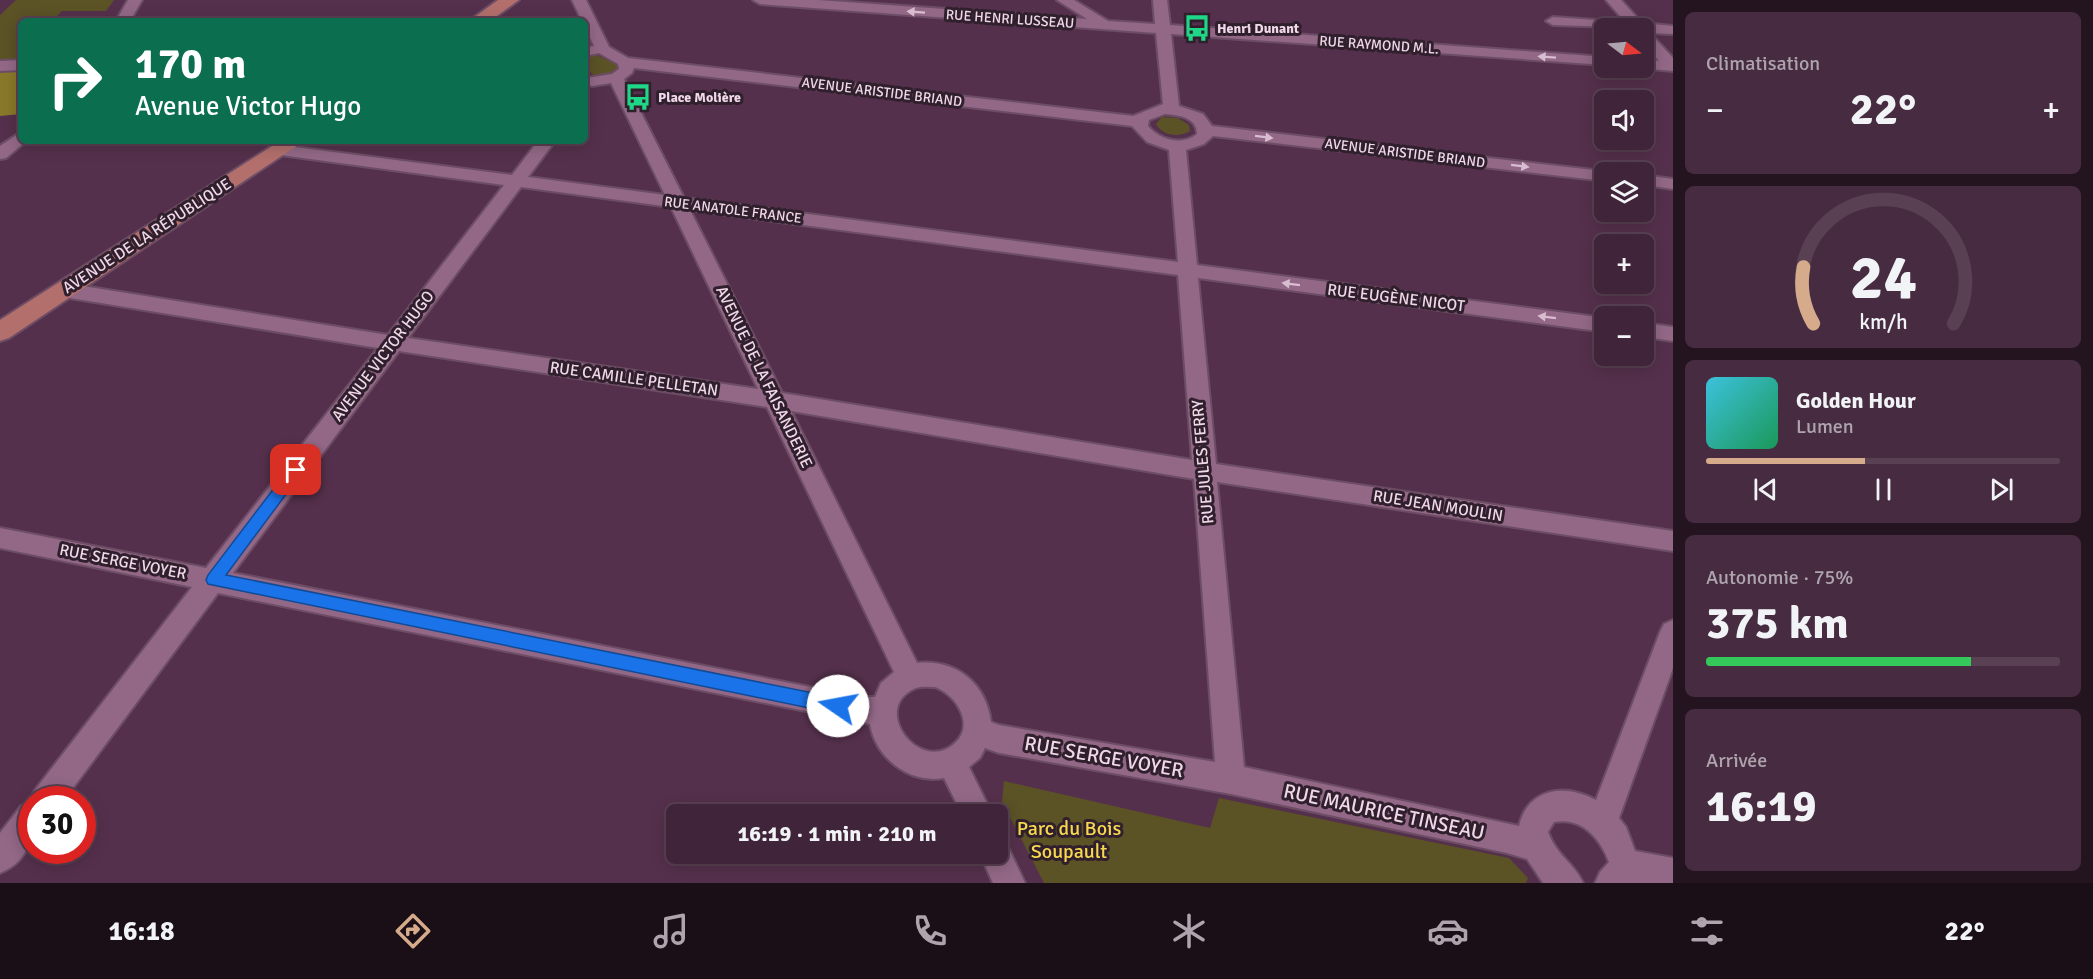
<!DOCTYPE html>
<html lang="fr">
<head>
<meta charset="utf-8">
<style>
  :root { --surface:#402439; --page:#472c41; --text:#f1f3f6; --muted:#aea4ae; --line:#594153; --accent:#d6ab8b }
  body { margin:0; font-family:Signika,sans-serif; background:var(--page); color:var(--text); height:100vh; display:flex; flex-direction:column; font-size:22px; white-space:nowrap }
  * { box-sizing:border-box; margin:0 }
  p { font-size:20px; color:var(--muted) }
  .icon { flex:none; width:33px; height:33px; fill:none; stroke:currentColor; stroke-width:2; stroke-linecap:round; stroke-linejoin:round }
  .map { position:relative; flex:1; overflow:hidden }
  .details { display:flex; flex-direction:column; gap:12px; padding:12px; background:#23141f; width:420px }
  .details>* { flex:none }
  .banner { position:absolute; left:18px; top:18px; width:570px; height:126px; border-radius:9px; box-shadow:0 3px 15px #0003,0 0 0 2px var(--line); background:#0b6e4f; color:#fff; overflow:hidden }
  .needle { width:39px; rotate:106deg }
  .fabs { position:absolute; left:1594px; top:18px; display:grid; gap:12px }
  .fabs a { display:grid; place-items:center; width:60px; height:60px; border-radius:9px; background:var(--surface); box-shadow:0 3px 15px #0003,0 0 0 2px var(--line); font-size:30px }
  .speed { position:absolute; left:18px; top:786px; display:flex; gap:12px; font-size:30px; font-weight:700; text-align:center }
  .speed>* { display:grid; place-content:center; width:78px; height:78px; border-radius:50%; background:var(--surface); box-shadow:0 3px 15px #0003,0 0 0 2px var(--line); line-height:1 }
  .speed .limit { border:9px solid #d22; background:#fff; color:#111 }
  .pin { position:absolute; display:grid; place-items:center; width:51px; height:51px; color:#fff; margin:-26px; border-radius:12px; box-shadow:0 3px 9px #0006 }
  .me { position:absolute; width:66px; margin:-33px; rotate:282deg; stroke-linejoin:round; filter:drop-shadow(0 0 4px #0008) }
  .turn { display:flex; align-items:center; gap:21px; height:126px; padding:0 18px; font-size:27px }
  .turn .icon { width:78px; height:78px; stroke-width:2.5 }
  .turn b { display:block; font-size:42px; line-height:51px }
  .big { font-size:45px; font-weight:700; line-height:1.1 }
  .details .tile { flex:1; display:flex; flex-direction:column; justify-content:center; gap:9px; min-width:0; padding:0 21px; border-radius:9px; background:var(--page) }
  .details .dial { align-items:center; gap:0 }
  .dial svg { height:156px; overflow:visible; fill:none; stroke:var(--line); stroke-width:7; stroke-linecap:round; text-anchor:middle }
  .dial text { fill:var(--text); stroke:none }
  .song { display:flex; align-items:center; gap:18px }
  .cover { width:72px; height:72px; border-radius:9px; background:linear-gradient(135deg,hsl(190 70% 55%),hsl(150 70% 35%)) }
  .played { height:6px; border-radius:3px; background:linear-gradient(90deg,var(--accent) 45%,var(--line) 45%) }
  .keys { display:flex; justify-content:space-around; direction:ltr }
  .heat { display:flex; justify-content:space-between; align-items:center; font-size:33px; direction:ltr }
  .charge { height:9px; border-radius:4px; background:linear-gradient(90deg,#34c759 75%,var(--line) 0) }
  .trip { position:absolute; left:666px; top:804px; width:342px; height:60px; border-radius:9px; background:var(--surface); box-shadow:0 3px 15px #0003,0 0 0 2px var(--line); font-weight:700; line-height:60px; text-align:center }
  .tab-bar { display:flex; height:96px; justify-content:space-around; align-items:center; background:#1a0e17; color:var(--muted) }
  .tab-bar .icon { width:42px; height:42px }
  .tab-bar .current { color:var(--accent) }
  .tab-bar b { font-size:27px; color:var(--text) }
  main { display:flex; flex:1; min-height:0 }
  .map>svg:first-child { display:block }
</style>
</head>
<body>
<main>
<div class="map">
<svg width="1673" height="883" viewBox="0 0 1673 883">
  <rect width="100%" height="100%" fill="#55304c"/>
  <g fill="#5b5226">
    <path d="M16,0H114L106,11H62L52,21H21V55L16,60L0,61V15Z"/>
    <path d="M594,54L619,65L620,69L601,76L593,75L585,66V55Z"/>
    <path d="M1162,117L1178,118L1189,125L1190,131C1178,138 1163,136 1156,124Z"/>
    <path d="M1004,781L1210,828L1219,798L1509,858L1528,878L1526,883H1044L1002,802Z"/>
  </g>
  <path fill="#88782a" d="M21,71V114L0,116V72Z"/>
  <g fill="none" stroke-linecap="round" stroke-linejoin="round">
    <defs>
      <g id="minor">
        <path d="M128,0H142L130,21H116Z"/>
        <path d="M572,0H586L609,47L628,58L1133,116L1163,104L1156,33L760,4L753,0H818L1087,19L1057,0H1074L1108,21L1155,24L1153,0H1167L1170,25L1605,57V65L1171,34L1179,106L1203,114L1212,126L1611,172H1605V181L1213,136L1204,144L1186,150L1197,265L1605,318V332L1198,278L1216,464L1673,531V551L1217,482L1244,767L1519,826C1528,788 1564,783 1596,800L1660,632L1664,624L1673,620V668L1619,818L1626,827L1635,851L1673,858V883H1595L1600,872L1609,862C1600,838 1582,817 1554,822L1548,832C1556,855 1575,864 1583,883H1543L1527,859L1507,853L1231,794L999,753L985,748L980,758L969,767L992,814H962L944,778C910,784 876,759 870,724L218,593L64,800H32C32,831 34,859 0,873V833L21,806L31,802L30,800L35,790L192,587L0,548V528L206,568L378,348L64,297L57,295L54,290L57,285L64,283L388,335L504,185L273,154L271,150L279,145L512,175L538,141H555L528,177L665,195L611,83L592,86L585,82L587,78L612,74L619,69L618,64L599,53L585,56V48L594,46L585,27V21H582ZM634,68L1132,126L1147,142L1169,150L1178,262L684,198L624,79L632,73ZM1165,114C1178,115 1197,117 1197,134C1182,146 1160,140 1148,126L1149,120ZM521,187L671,207L758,389L408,338ZM690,210L1178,275L1192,460L782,393ZM399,351L767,407L894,672L881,683L875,697H861L233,573ZM791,411L1194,479L1215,762L999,725L991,722C986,683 956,659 917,663ZM935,687C955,694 975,723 956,742C921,777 868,708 916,688C921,686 930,687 935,687Z"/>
        <path d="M1606,0H1621L1642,23L1673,26V34L1650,33L1673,58V71L1640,68H1644V59L1659,61L1644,44V28L1553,25L1546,21L1553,17L1625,22Z"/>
        <path d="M21,60V70L0,71V61Z"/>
        <path d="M21,132V141H26L6,158L0,159V146Z"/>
        <path d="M1644,175L1673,179V189L1644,185Z"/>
        <path d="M1644,323L1673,327V341L1644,337Z"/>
        <path d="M998,840L1006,843L1025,883H993L980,854H998Z"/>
      </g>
      <g id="major">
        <path d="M498,0H519L490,21H469Z"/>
        <path d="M280,141H304L9,338L0,341V320Z"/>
      </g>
    </defs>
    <use href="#minor" stroke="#6c4d65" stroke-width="4"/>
    <use href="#major" stroke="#6c4d65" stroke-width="4"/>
    <use href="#minor" fill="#926886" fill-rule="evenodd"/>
    <use href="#major" fill="#b26f6c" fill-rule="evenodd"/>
  </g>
  <defs><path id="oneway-solid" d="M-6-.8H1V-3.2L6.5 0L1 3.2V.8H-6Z" transform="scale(1.5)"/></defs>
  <g fill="#d8bcd0">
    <use href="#oneway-solid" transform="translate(916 12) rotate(-176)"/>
    <use href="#oneway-solid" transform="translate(1547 57) rotate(-176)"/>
    <use href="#oneway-solid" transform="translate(1264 137) rotate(7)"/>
    <use href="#oneway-solid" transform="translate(1520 166) rotate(7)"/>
    <use href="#oneway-solid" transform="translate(1291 284) rotate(-173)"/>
    <use href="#oneway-solid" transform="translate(1547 317) rotate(-173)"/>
  </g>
  <path fill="#1a73e8" stroke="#114b97" stroke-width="1.5" d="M296,465L303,470L301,474L226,575L838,698L844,700L846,706L844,711L838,714L208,584L206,580L208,575L291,466Z"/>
  <defs>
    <symbol id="bus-bare" viewBox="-9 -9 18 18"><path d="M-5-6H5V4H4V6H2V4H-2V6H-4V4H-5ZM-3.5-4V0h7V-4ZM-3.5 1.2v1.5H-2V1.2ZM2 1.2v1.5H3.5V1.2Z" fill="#1fd887" stroke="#301f2c" stroke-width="2.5" paint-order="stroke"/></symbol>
  </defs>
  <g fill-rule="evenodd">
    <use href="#bus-bare" x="1178" y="9" width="38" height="38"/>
    <use href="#bus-bare" x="619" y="78" width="38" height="38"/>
  </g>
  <g text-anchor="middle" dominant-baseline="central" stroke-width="6" stroke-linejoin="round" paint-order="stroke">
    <g font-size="14" fill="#f0d8e9" stroke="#301f2c">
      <text transform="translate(1010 19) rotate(4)">RUE HENRI LUSSEAU</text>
      <text transform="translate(1379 45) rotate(4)">RUE RAYMOND M.L.</text>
      <text transform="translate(882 92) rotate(7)">AVENUE ARISTIDE BRIAND</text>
      <text transform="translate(1405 153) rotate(7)">AVENUE ARISTIDE BRIAND</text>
      <text transform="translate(733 210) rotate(7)">RUE ANATOLE FRANCE</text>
    </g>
    <g font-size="14" font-weight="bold" fill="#f0d8e9" stroke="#301f2c" text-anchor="start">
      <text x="1217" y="28">Henri Dunant</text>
      <text x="658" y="97">Place Molière</text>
    </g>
    <g font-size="16" fill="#f0d8e9" stroke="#301f2c">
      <text transform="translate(147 236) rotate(-33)">AVENUE DE LA RÉPUBLIQUE</text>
      <text transform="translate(1396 298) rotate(7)">RUE EUGÈNE NICOT</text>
      <text transform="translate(383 356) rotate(-53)">AVENUE VICTOR HUGO</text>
      <text transform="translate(764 377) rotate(64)">AVENUE DE LA FAISANDERIE</text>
      <text transform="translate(634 379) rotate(8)">RUE CAMILLE PELLETAN</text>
      <text transform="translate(1203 462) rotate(-95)">RUE JULES FERRY</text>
      <text transform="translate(1438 506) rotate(9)">RUE JEAN MOULIN</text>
      <text transform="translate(123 562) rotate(11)">RUE SERGE VOYER</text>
    </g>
    <g font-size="20" fill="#f0d8e9" stroke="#301f2c">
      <text transform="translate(1104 757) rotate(10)">RUE SERGE VOYER</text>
      <text transform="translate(1384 812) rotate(12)">RUE MAURICE TINSEAU</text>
    </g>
    <g font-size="20" fill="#f7d94f" stroke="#301f2c">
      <text x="1069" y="828">Parc du Bois<tspan x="1069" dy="23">Soupault</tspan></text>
    </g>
  </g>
</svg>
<div class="fabs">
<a><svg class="needle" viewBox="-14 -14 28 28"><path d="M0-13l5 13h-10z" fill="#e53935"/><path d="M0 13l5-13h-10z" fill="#aea4ae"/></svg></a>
<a><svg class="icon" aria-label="sound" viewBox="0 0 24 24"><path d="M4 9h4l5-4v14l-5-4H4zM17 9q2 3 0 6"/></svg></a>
<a><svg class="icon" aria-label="layers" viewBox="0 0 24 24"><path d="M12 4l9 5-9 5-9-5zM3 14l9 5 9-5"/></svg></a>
<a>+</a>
<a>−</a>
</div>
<div class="speed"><div class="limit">30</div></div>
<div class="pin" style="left:296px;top:470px;background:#d93025"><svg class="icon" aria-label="arrive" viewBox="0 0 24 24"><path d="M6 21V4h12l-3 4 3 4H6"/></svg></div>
<svg class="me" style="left:838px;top:706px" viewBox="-20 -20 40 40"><circle r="19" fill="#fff"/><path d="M0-13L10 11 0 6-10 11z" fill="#1a73e8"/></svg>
<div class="trip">16:19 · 1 min · 210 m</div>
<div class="banner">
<div class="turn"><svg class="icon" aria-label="right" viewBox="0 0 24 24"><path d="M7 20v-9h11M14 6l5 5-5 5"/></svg><div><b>170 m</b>Avenue Victor Hugo</div></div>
</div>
</div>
<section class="details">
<div class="tile"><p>Climatisation</p>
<div class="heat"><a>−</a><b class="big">22°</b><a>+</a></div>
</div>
<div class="tile dial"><svg viewBox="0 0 100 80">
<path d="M14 69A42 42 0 1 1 86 69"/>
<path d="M14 69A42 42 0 0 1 9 40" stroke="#d6ab8b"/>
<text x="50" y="56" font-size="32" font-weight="700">24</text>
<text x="50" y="72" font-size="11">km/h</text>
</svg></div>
<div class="tile">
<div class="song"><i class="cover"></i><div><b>Golden Hour</b><p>Lumen</p></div></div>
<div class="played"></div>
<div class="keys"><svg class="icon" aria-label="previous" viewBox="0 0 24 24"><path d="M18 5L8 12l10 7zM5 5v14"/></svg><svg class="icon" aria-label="pause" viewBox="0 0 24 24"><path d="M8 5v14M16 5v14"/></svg><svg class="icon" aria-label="next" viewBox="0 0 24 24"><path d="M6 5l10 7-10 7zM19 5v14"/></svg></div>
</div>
<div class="tile"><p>Autonomie · 75%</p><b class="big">375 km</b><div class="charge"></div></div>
<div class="tile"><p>Arrivée</p><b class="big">16:19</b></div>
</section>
</main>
<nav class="tab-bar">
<b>16:18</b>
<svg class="icon current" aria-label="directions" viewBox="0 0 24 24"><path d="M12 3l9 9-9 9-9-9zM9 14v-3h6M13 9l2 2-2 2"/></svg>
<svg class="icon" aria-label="music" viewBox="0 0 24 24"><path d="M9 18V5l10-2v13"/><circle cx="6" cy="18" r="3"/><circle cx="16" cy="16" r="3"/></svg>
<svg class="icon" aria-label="phone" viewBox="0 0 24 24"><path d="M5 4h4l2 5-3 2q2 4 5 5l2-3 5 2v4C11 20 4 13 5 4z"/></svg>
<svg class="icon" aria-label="climate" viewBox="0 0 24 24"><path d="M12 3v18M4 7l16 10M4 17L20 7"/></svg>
<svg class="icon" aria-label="car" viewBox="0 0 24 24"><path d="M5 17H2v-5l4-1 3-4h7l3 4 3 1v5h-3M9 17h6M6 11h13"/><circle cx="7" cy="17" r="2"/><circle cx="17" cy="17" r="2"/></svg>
<svg class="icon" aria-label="filters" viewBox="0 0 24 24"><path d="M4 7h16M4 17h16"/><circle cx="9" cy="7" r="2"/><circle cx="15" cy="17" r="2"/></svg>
<b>22°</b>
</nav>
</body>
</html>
